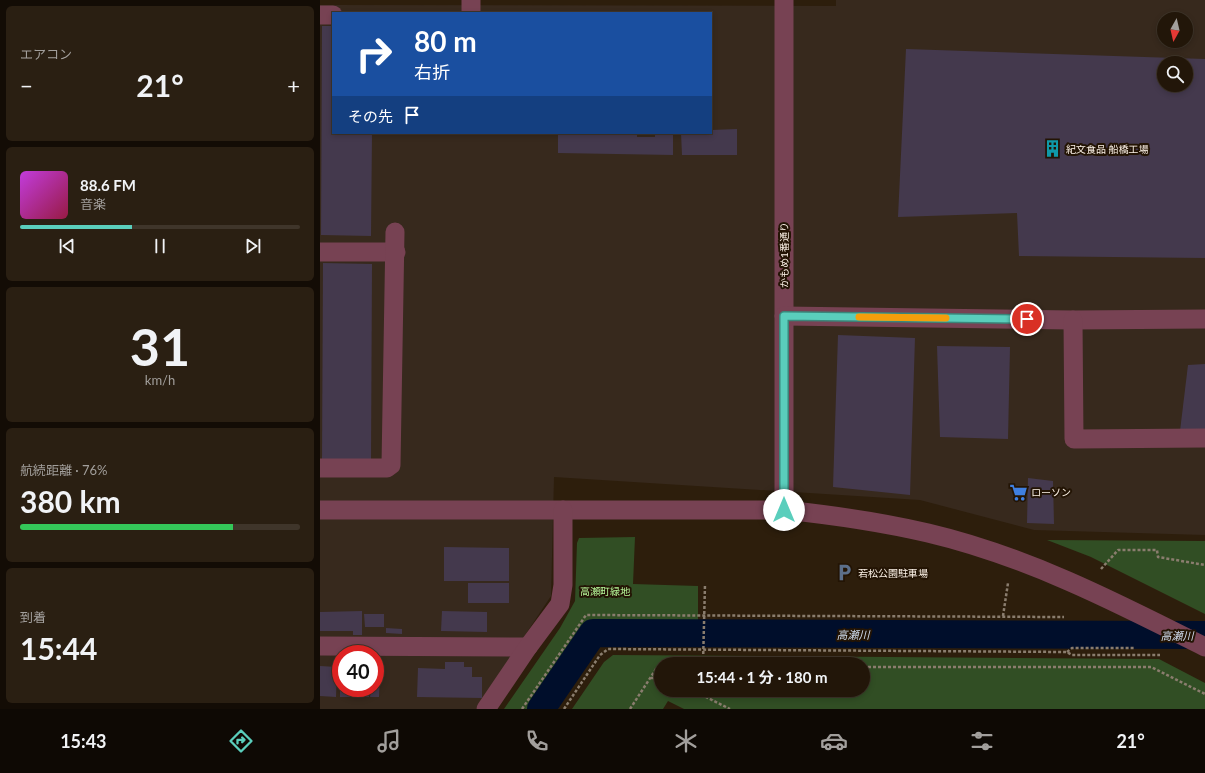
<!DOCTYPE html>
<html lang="ja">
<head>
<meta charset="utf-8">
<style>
  :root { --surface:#221609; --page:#2a1f12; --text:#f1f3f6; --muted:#a29f9c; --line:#3f352a; --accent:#5acebc }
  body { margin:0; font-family:Lato,"Noto Sans JP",sans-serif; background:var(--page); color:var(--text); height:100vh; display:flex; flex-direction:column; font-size:15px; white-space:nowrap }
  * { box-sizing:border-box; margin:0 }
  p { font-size:13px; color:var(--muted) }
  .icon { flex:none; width:22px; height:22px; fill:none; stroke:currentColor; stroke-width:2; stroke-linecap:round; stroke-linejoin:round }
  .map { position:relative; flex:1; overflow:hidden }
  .sheet { display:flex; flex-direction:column; gap:6px; padding:6px; background:#130c05; width:320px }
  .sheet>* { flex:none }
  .guide { position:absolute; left:12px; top:12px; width:380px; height:122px; border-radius:0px; box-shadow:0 2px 6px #0003,0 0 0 1px var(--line); background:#1a4fa0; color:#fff; overflow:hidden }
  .needle { width:26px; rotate:188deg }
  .tools { position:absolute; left:837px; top:12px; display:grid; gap:8px }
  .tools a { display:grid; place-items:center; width:36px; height:36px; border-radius:50%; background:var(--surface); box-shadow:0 2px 6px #0003,0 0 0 1px var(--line); font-size:20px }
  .speed { position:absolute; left:12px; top:645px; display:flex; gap:8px; font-size:20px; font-weight:700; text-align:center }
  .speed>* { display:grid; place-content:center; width:52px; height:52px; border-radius:50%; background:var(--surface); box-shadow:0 2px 6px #0003,0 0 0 1px var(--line); line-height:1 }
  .speed .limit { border:6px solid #d22; background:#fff; color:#111 }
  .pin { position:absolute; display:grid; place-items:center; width:34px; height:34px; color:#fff; margin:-17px; border:2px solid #fff; border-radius:50%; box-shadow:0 1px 4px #0007 }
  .me { position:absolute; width:44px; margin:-22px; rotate:0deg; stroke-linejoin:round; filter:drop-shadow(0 0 3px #0008) }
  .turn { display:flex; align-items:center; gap:14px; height:84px; padding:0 16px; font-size:18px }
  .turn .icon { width:52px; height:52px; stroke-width:2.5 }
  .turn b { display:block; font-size:28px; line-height:34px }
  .then { display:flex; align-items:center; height:38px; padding:0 16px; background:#0003; gap:8px; font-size:15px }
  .big { font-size:30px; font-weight:700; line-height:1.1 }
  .sheet .tile { flex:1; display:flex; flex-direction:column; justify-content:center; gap:6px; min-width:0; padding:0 14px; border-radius:6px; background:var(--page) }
  .sheet .dial { align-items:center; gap:0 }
  .dial b { font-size:52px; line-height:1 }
  .song { display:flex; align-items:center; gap:12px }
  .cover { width:48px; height:48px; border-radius:6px; background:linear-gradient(135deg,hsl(290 70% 55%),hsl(340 70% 35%)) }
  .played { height:4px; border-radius:2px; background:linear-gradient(90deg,var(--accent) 40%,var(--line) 40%) }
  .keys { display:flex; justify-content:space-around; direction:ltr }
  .heat { display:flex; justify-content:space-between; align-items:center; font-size:22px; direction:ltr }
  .charge { height:6px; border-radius:3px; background:linear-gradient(90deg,#34c759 76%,var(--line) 0) }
  .trip { position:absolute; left:334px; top:657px; width:216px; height:40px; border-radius:20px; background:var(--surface); box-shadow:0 2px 6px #0003,0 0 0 1px var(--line); font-weight:700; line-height:40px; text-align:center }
  .tabs { display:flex; height:64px; justify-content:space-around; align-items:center; background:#0e0904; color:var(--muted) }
  .tabs .icon { width:28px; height:28px }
  .tabs .current { color:var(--accent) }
  .tabs b { font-size:18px; color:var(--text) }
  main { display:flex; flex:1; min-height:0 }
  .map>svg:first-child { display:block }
</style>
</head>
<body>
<main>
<section class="sheet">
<div class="tile"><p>エアコン</p>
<div class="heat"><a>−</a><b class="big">21°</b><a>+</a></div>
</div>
<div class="tile">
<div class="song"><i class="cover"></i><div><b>88.6 FM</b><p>音楽</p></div></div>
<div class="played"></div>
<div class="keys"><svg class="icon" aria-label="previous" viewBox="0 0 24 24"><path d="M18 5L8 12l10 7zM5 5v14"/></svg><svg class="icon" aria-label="pause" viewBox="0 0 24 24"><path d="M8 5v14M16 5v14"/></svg><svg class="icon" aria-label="next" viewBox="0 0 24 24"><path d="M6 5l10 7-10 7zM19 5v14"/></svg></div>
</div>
<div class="tile dial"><b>31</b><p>km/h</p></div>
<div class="tile"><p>航続距離 · 76%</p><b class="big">380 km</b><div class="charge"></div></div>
<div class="tile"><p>到着</p><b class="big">15:44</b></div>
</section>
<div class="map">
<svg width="885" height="709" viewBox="0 0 885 709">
  <rect width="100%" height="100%" fill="#2d1e0c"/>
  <path fill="#37291d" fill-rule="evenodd" d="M516,0H885V535L714,530L600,500L234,477L231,596L156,709H0V5L516,6ZM13,13H391V133H13ZM844,19H866V41H844ZM844,63H866V85H844ZM21,654H55V688H21Z"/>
  <g fill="#314e24" fill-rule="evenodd">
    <path d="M315,537L313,584L378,586V621H269L209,709H184L240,628L255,601L257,543L259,538Z"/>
    <path d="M727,540L885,541V614L771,557Z"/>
    <path d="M293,655L839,659L885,683V709H364L348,701L343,709H252L284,662ZM341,664H543V690H341Z"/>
  </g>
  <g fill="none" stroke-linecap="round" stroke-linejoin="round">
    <path stroke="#000e2b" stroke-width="28" d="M221,709L273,633L885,635"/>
  </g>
  <g fill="#44394d" fill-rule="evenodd">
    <path d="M240,11L268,12V13H240Z"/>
    <path d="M2,26H13V133H52L51,236L1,235Z"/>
    <path d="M586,49L885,59V258L699,256L697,213L578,217ZM844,63H866V85H844Z"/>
    <path d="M417,129V155H362L361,133H391V130Z"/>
    <path d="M238,133H317V137H335V133H353V155L238,153Z"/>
    <path d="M3,263L52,264L51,461L2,462Z"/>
    <path d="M518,335L595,338L590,495L513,487Z"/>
    <path d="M617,346L690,347L688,439L620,437Z"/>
    <path d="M885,364V431H860L868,365Z"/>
    <path d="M708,478L733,481L734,524L707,523Z"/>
    <path d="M124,547L189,548V581H124Z"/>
    <rect x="148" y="583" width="41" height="20"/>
    <path d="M42,611V635H33V631H0V612Z"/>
    <path d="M122,611L167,612V632L121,631Z"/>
    <path d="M44,614H64V627H45Z"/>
    <path d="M66,628L82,629V634L66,633Z"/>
    <path d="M125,662H144V667H152V677H162V698L97,697L98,668L125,669Z"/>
    <path d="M0,666L17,667L16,697L0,696Z"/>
    <path d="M55,673H60L59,697H50L51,688H55Z"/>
    <rect x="20" y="688" width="29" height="9"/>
  </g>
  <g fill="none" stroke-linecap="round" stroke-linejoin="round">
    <g stroke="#8a7d6e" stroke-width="2.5" stroke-dasharray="3 2" stroke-linecap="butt">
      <path d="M781,569L798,550H837L838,557L885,565"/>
      <path d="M683,616L688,583"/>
      <path d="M747,652L752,648H814"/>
      <path d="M383,664L385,584"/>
      <path d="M543,667H831L885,694"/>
      <path d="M331,678H341"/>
      <path d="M372,690L410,709"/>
      <path d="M391,690L393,700"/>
      <path d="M202,709L266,615L744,617"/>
      <path d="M244,709L280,655L288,649L747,652L752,655H840"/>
      <path d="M310,709L336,669L341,667"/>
    </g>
    <g stroke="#774253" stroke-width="19">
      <path d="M464,0V510"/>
      <path d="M151,13V0"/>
      <path d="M0,15H13"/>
      <path d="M0,252H76"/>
      <path d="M464,316L753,320L885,319"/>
      <path d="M753,320L754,439L885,438"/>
      <path d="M0,468H67L71,465L75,232"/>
      <path d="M0,510H464C512,515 561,522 608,533C706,556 796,602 885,647"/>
      <path d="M0,646L208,647"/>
      <path d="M166,709L208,647L240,604L243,585V510"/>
    </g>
  </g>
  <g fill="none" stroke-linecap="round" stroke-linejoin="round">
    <defs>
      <path id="route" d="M464,510V316L707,319"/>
    </defs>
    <use href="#route" stroke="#3a867a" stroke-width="10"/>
    <use href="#route" stroke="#5acebc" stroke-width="7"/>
    <path stroke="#f59e0b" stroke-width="7" d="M539,317L626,318"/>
  </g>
  <defs>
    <symbol id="building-bare" viewBox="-9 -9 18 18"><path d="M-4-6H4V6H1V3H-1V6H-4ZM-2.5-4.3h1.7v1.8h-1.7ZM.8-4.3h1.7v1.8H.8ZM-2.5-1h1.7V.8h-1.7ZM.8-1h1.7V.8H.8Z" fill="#0f9aa8" stroke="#231404" stroke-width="2.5" paint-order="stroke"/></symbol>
    <symbol id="supermarket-bare" viewBox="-9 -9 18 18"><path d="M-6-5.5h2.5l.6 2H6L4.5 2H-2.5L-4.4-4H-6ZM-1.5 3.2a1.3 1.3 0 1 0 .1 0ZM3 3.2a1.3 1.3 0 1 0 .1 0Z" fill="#3f7fe0" stroke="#231404" stroke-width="2.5" paint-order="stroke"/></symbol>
    <symbol id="parking-bare" viewBox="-9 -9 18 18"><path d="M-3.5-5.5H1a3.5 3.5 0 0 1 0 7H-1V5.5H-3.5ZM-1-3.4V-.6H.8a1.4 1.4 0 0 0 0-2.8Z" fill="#5c6f8a" stroke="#231404" stroke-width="2.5" paint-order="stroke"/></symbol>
  </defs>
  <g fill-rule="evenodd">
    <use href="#building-bare" x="720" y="136" width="25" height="25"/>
    <use href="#supermarket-bare" x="686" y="480" width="25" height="25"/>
    <use href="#parking-bare" x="512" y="560" width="25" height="25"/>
  </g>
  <g text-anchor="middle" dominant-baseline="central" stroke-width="4" stroke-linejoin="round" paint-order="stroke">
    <g font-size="10" fill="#fdf3e8" stroke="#231404" text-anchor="start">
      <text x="746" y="149">紀文食品 船橋工場</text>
      <text x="711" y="492">ローソン</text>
      <text x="538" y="573">若松公園駐車場</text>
    </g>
    <g font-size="10" fill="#fdf3e8" stroke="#231404">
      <text transform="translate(464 255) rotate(-90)">かもめ1番通り</text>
    </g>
    <g font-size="10" fill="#b4f598" stroke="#231404">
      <text x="285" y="591">高瀬町緑地</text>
    </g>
    <g font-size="11" font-style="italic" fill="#cfdbed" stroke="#231404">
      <text x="533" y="634">高瀬川</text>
      <text x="857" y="635">高瀬川</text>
    </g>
  </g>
</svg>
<div class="tools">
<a><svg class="needle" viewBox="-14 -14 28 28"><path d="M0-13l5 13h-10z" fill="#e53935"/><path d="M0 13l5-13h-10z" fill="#a29f9c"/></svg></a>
<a><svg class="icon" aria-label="search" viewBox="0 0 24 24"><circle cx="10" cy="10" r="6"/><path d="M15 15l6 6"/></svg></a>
</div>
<div class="speed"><div class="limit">40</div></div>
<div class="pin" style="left:707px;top:319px;background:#d93025"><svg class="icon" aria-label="arrive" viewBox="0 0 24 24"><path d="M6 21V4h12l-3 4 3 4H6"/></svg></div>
<svg class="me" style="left:464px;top:510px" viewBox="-20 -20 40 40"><circle r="19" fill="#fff"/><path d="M0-13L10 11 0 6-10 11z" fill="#5acebc"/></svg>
<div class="trip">15:44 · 1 分 · 180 m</div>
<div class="guide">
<div class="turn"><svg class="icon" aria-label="right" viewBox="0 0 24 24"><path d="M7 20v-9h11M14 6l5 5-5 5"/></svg><div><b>80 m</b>右折</div></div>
<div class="then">その先<svg class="icon" aria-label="arrive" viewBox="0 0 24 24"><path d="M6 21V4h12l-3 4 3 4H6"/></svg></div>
</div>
</div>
</main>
<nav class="tabs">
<b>15:43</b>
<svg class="icon current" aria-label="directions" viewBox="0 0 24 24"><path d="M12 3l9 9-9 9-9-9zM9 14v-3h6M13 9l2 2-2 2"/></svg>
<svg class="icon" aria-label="music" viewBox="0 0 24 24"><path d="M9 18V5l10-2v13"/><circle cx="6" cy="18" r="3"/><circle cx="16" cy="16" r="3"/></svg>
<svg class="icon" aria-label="phone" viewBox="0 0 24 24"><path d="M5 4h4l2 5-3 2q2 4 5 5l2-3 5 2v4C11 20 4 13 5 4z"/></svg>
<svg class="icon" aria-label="climate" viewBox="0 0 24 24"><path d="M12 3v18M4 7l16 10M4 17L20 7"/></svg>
<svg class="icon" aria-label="car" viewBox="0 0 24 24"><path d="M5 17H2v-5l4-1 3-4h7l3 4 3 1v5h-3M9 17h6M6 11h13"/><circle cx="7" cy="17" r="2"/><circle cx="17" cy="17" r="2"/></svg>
<svg class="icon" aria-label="filters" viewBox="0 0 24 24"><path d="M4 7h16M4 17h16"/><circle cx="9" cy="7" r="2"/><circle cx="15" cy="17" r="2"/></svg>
<b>21°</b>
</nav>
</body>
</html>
